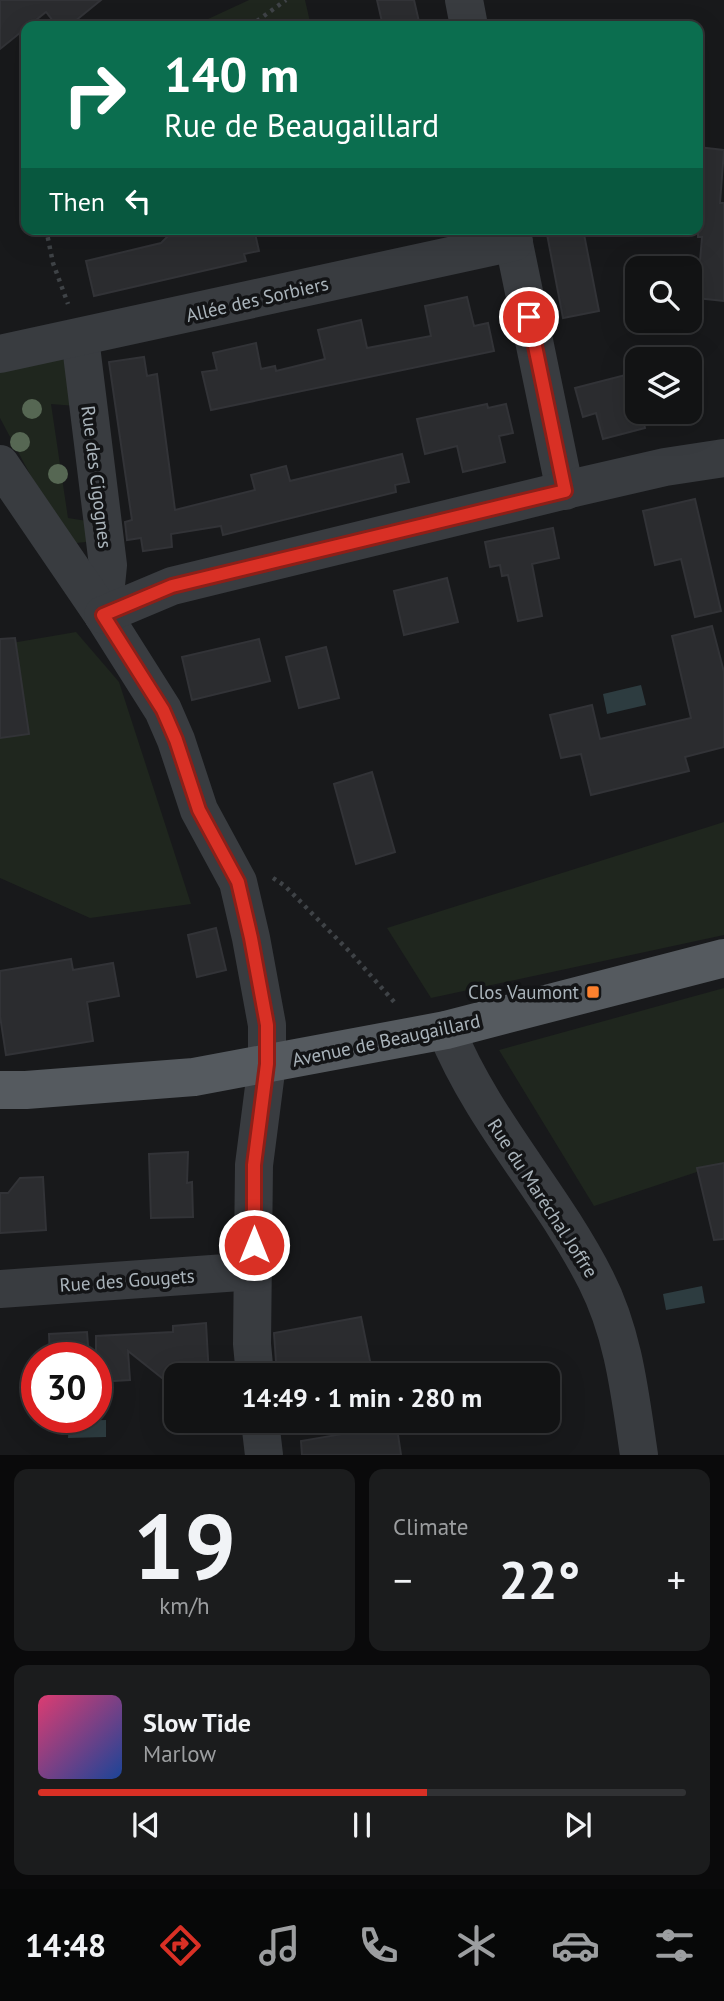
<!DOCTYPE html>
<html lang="en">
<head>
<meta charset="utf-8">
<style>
  :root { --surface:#121314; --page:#1b1c1d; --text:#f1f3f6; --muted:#9c9ea0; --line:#313234; --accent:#d93025 }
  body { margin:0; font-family:"PT Sans",sans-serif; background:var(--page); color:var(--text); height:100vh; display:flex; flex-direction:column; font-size:26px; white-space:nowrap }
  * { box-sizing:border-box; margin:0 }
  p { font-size:23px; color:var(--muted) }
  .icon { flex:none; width:38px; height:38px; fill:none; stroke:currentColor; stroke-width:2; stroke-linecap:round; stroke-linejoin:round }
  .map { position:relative; height:1455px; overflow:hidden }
  .side { display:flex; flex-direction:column; gap:14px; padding:14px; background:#0a0a0b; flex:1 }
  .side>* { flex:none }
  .guide { position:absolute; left:21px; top:21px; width:682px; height:214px; border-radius:14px; box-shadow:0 7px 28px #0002,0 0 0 2px var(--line); background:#0b6e4f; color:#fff; overflow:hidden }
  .fabs { position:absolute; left:625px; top:256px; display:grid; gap:14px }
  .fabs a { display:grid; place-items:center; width:77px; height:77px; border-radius:14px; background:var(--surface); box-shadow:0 7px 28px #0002,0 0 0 2px var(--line); font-size:35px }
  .speed { position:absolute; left:21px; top:1342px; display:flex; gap:14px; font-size:35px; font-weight:700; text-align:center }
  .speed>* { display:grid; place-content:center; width:91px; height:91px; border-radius:50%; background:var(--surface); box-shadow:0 7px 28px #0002,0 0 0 2px var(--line); line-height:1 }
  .speed .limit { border:10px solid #d22; background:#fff; color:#111 }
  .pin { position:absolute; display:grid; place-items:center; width:60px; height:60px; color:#fff; margin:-30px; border:4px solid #fff; border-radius:50%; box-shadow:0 2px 7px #0007 }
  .me { position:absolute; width:77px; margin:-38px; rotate:0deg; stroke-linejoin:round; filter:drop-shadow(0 0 5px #0008) }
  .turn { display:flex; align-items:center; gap:24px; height:147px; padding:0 28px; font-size:32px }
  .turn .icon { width:91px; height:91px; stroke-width:2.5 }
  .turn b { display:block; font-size:49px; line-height:60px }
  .then { display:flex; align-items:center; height:66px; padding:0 28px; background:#0003; gap:14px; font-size:26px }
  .big { font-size:52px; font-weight:600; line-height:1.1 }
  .side .tile { flex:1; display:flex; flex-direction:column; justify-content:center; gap:10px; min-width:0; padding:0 24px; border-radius:14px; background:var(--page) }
  .side .dial { align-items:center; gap:0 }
  .dial b { font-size:91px; line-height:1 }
  .song { display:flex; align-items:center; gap:21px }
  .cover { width:84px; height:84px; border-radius:10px; background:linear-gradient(135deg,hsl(340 70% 55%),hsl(220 70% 35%)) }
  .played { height:7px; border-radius:4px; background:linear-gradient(90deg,var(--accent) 60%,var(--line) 60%) }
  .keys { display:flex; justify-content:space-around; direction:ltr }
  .heat { display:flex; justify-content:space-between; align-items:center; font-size:38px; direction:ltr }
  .side .tiles { flex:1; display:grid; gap:14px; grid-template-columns:1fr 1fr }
  .tile:last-child { grid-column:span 2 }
  .trip { position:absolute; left:164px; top:1363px; width:396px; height:70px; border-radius:14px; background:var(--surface); box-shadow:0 7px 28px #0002,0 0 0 2px var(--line); font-weight:600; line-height:70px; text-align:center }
  .menu { display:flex; height:112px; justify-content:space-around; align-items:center; background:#070808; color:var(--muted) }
  .menu .icon { width:49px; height:49px }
  .menu .active { color:var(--accent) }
  .menu b { font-size:32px; color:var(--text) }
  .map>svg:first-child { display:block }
</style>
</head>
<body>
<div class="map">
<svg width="724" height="1455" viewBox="0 0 724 1455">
  <rect width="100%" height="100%" fill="#18191b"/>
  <g fill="#1f261e">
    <path d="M249,0H305L311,26H193Z"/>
    <path d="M63,358L76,406L51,404L68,518L93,522L95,541L76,543L32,478L0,418V369Z"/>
    <path d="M76,632L119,682L191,904L90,918L0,878V645Z"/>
    <path d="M724,822V935L431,998L387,928Z"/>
    <path d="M724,988V1163L594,1206L499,1050Z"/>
  </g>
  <g fill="#2d3c40">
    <path d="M641,685L646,705L607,714L603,694Z"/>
    <path d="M702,1286L705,1303L666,1310L663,1294Z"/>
    <path d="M106,1420V1437L68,1438L69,1421Z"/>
  </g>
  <g fill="#2b2c2f" stroke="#323337" stroke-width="2">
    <path d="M0,0H101L69,26H57L46,12L0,49Z"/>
    <path d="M377,0H414L420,26H383Z"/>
    <path d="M698,147L724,150L720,203H724V301L697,298L702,237H698Z"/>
    <path d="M175,229H254L259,251L244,254L246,261L94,296L86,261L161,243Z"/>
    <path d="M546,229H583L599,311L563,318Z"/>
    <path d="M467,297L474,326L488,323L494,351L211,410L202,372L217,370L213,353L256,343L261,369L275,366L276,371L325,359L318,330L339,325L361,320L367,348L431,336L425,306Z"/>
    <path d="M144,357L147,376L157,374L175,510L255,490L251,475L286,466L290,481L402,454L409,482L395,485L396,492L223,535L221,526L171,534L172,547L143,551L141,538L127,540L125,522L132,520L109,362Z"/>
    <path d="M637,372V411H641L645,428L603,439L596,413L583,417L575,388Z"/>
    <path d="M487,404L488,408L506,404L513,433L499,436L505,462L463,472L457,446L425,454L417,419Z"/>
    <path d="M695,499L721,611L695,617L681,559L655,565L643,511Z"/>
    <path d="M553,528L559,558L532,564L542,616L518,621L508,575L502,576L500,565L490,567L485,542Z"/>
    <path d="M447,578L458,622L404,635L394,591Z"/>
    <path d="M712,626L724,672V747L685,757L689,771L591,795L581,754L561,758L550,715L592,705L600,739L691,718L672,636Z"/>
    <path d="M15,638L29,734L0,738V639Z"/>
    <path d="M259,639L270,681L192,700L182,657Z"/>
    <path d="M326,647L339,698L299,708L286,657Z"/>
    <path d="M372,772L395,852L356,864L334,784Z"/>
    <path d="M216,928L226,970L197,977L188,935Z"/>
    <path d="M71,959L73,970L113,963L119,996L87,1002L93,1041L6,1055L0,1016V971Z"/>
    <path d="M188,1152L187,1183L192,1182L193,1217L151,1218L149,1154Z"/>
    <path d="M724,1163V1239L714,1240L697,1168Z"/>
    <path d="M43,1177L46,1230L0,1233V1193H8L20,1178Z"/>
    <path d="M361,1317L371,1366L321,1376H277L274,1333Z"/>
    <path d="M206,1323L209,1376H177V1390L128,1351L130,1380L96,1382V1336L173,1332V1326Z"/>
    <path d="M87,1332L89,1358H50L49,1334Z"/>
    <path d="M358,1421H396L401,1455H302L301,1441L360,1431Z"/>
  </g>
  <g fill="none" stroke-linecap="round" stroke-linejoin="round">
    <g stroke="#3f4347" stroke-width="4.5" stroke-dasharray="3.5 5" stroke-linecap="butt">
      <path d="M250,26L286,0"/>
      <path d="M46,229L53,263L68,304"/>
      <path d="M273,878L285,886L350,952L396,1004"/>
    </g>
    <g stroke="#393c40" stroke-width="38">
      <path d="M464,0L469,26"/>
      <path d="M511,229L565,491"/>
      <path d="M80,338L108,565L103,615"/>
      <path d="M0,354L514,242"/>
      <path d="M0,464L103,615L163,710L176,740L199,810L238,882L251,938L267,1025V1064L254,1165L252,1344L255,1376"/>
      <path d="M103,615L172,586L578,487L665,467L724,458"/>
      <path d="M446,1030C483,1121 552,1193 596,1280C624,1335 630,1395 639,1455"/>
      <path d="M0,1289L254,1271"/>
      <path d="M260,1421L264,1455"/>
    </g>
    <path stroke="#555a5f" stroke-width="38" d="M0,1090H26L194,1077L446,1030L724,958"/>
  </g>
  <g fill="#566753">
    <circle cx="32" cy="409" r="10"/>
    <circle cx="20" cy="442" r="10"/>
    <circle cx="58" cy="474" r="10"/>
  </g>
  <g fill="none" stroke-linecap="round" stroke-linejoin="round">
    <defs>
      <path id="route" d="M254,1245V1165L267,1064V1025L251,938L238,882L199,810L176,740L163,710L103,615L172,586L565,491L529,317"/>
    </defs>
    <use href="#route" stroke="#8d1f18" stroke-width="18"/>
    <use href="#route" stroke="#d93025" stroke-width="12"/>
  </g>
  <rect fill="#fd812e" stroke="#131416" stroke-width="2.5" x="586" y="985" width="14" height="14" rx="3.5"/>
  <g text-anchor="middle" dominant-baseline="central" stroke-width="7" stroke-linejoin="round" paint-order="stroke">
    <g font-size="19" fill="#aab4bb" stroke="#131416">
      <text transform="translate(257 299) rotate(-13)">Allée des Sorbiers</text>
      <text transform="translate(97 477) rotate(83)">Rue des Cigognes</text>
      <text transform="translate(386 1040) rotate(-12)">Avenue de Beaugaillard</text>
      <text transform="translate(543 1198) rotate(57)">Rue du Maréchal Joffre</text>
      <text transform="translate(127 1280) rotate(-4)">Rue des Gougets</text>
    </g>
    <g font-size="19" fill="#aab4bb" stroke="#131416" text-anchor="end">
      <text x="579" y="992">Clos Vaumont</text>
    </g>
  </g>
</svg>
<div class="fabs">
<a><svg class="icon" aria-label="search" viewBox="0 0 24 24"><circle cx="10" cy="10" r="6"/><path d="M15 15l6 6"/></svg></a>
<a><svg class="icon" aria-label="layers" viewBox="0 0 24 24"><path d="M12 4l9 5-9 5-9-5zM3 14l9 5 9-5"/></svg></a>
</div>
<div class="speed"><div class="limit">30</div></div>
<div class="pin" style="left:529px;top:317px;background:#d93025"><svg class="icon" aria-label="arrive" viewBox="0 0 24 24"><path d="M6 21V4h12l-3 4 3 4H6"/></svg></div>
<svg class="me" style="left:254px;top:1245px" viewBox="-20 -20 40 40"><circle r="17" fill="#d93025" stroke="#fff" stroke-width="3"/><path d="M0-11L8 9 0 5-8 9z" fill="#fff"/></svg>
<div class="trip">14:49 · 1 min · 280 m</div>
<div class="guide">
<div class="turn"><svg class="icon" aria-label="right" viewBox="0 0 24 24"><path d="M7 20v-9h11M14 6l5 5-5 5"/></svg><div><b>140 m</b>Rue de Beaugaillard</div></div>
<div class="then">Then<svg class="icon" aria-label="left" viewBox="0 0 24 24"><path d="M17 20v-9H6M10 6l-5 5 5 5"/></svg></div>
</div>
</div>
<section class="side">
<div class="tiles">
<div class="tile dial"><b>19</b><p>km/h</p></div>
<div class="tile"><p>Climate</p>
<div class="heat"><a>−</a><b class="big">22°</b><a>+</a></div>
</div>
<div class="tile">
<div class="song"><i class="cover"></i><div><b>Slow Tide</b><p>Marlow</p></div></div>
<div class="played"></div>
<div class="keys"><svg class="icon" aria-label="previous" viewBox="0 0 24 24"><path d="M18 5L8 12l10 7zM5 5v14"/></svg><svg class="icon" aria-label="pause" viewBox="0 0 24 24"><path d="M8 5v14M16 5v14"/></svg><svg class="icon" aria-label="next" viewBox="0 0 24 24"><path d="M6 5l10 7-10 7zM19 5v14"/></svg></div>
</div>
</div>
</section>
<nav class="menu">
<b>14:48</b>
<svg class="icon active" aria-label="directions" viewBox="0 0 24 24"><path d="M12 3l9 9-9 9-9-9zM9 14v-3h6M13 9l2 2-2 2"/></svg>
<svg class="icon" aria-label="music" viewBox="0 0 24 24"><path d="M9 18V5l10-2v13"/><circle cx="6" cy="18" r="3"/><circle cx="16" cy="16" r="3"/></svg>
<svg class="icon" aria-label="phone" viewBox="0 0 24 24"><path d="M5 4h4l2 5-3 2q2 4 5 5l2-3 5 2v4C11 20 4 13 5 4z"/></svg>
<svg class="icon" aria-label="climate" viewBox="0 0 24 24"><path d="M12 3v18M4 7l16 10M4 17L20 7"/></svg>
<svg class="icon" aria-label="car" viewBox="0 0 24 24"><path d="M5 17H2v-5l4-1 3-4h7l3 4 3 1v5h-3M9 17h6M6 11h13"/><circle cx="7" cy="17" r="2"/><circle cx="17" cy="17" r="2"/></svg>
<svg class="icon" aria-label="filters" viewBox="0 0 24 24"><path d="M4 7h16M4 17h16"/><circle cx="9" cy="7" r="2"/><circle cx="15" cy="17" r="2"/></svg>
</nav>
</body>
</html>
